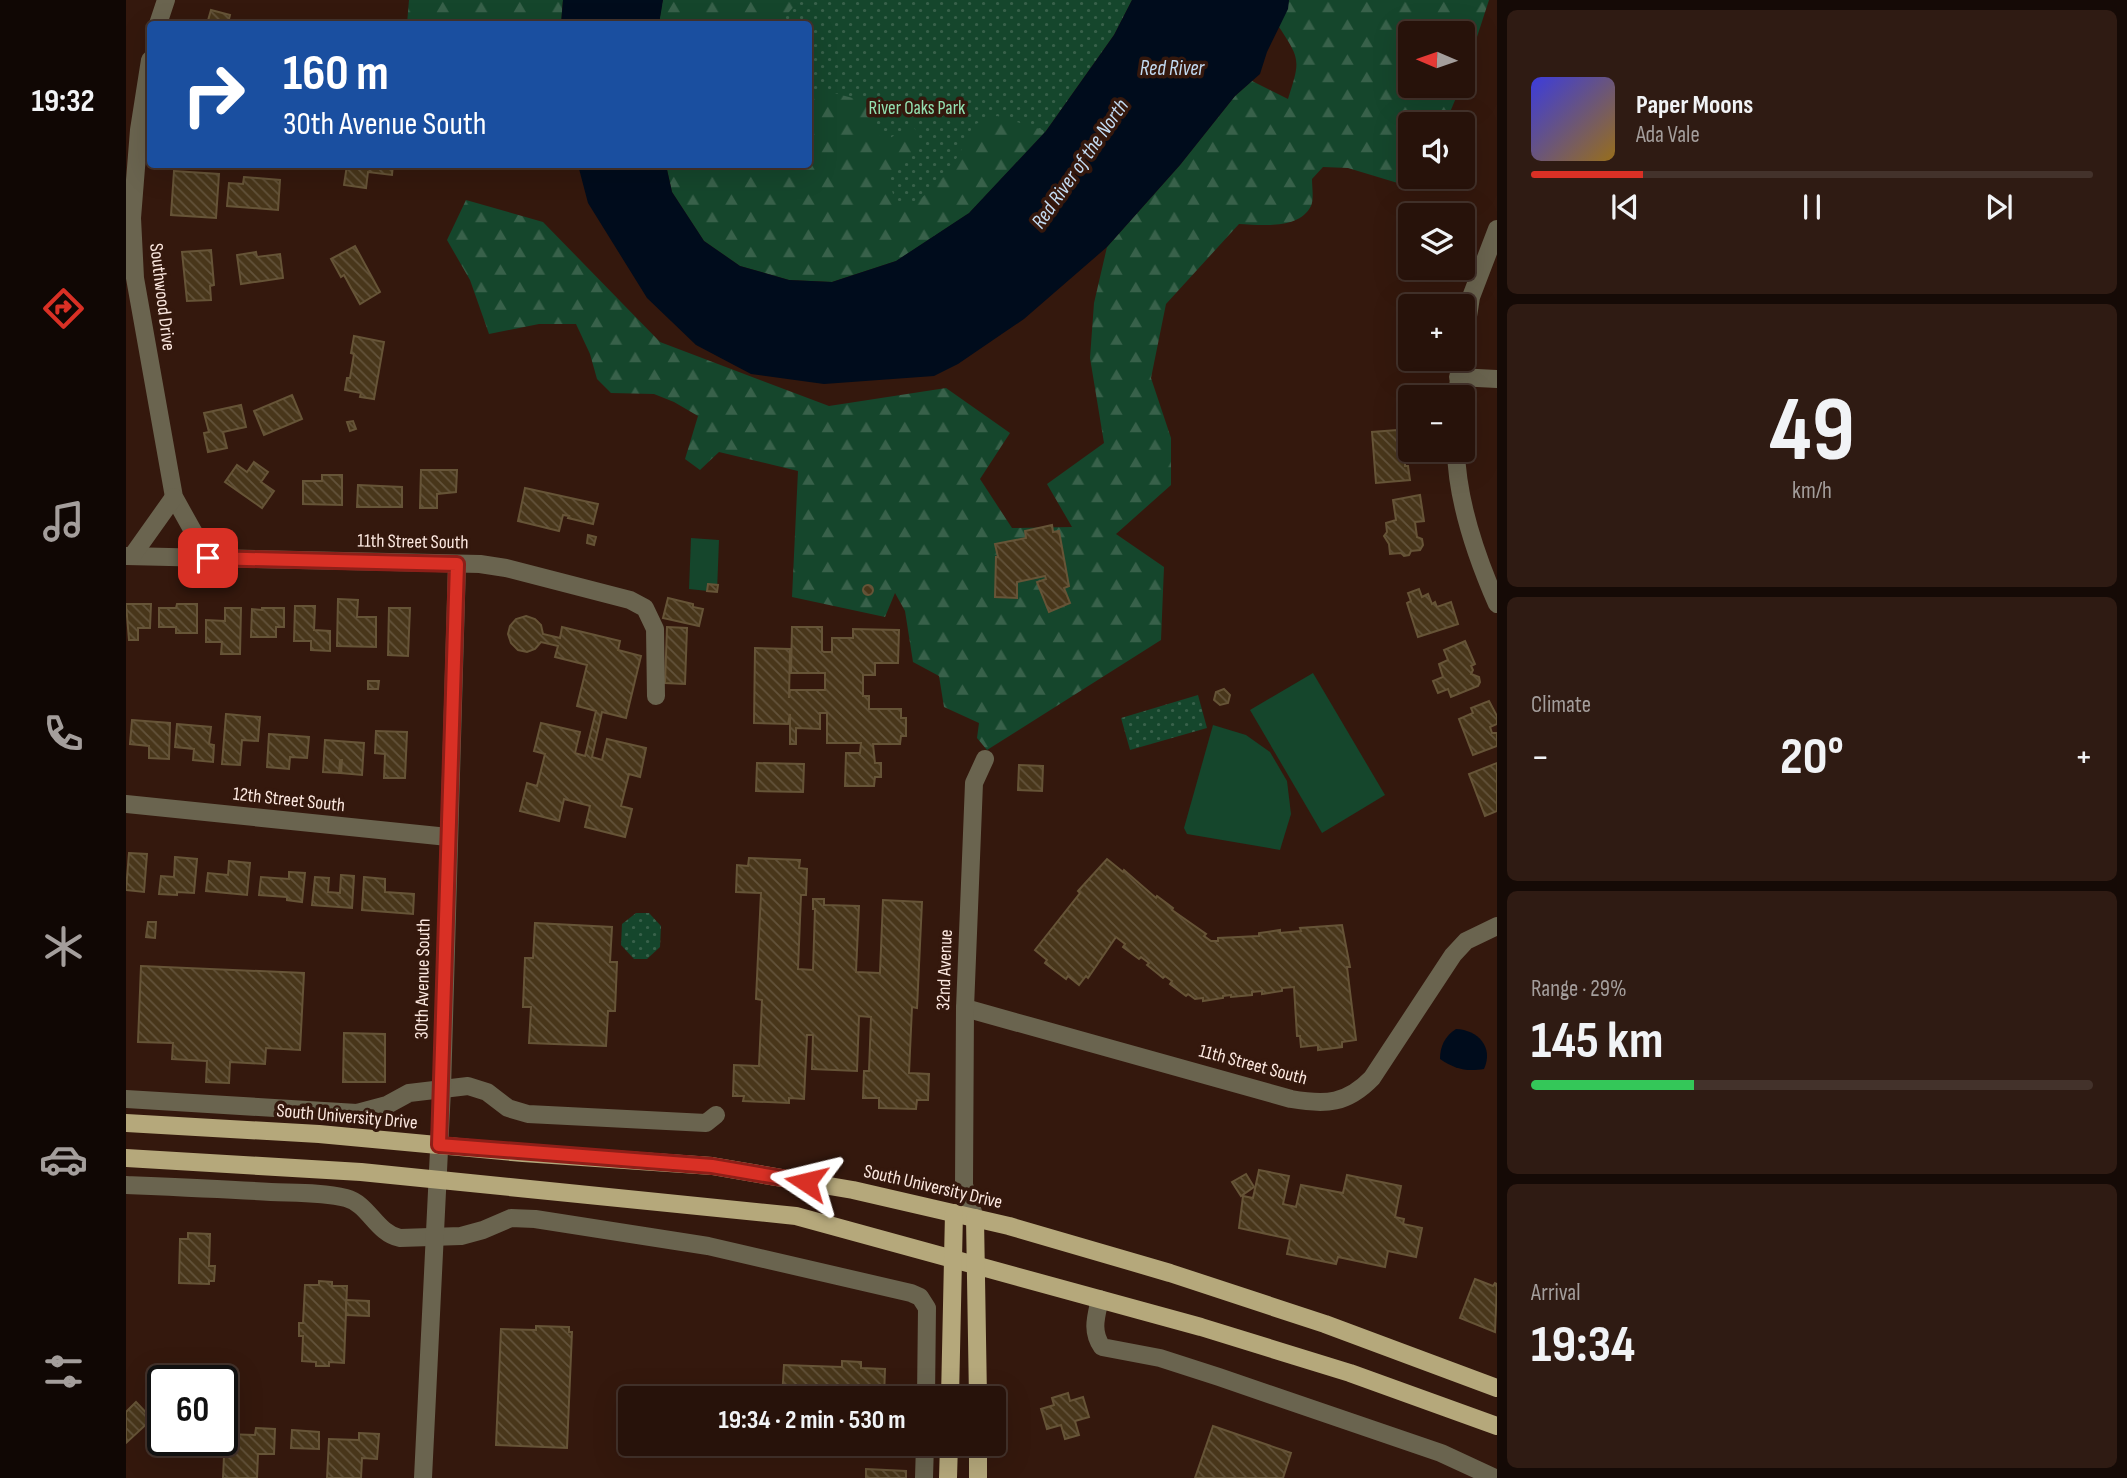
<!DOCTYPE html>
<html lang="en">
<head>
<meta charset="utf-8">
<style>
  :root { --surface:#27120a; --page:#2f1b13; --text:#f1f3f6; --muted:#a49e9c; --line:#43322b; --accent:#d93025 }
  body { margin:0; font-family:"Sofia Sans Condensed",sans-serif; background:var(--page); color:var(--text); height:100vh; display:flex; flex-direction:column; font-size:26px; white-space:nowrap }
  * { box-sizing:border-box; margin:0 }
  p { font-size:23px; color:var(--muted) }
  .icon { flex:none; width:38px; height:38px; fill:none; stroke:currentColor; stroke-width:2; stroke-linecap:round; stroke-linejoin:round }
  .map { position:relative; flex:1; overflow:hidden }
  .panel { display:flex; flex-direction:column; gap:10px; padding:10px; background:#150a06; width:630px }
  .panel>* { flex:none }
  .top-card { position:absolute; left:21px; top:21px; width:665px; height:147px; border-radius:7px; box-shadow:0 7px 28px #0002,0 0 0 2px var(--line); background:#1a4fa0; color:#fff; overflow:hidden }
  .needle { width:46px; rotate:272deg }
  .tools { position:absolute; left:1272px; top:21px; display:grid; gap:14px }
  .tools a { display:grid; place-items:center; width:77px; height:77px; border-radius:7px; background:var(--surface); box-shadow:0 7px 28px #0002,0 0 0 2px var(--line); font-size:35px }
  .speed { position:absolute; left:21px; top:1365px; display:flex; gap:14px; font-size:35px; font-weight:700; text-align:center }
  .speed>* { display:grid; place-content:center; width:91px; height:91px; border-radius:50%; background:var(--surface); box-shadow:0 7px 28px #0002,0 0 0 2px var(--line); line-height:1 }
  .speed .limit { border:4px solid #111; border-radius:10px; background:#fff; color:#111 }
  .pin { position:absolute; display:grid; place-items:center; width:60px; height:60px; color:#fff; margin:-30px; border-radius:14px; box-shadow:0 4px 10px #0006 }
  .me { position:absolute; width:77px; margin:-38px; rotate:280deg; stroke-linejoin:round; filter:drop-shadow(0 0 5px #0008) }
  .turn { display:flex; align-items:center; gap:24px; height:147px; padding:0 21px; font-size:32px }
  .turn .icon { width:91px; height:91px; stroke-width:2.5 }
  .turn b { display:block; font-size:49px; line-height:60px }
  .big { font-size:52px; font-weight:700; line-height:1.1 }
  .panel .tile { flex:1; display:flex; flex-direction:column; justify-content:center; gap:10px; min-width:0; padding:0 24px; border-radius:10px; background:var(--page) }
  .panel .dial { align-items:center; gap:0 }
  .dial b { font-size:91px; line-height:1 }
  .song { display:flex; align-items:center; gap:21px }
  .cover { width:84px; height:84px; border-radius:10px; background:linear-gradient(135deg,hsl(240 70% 55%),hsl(40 70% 35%)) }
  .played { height:7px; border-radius:4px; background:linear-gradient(90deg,var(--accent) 20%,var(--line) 20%) }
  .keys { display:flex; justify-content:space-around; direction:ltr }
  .heat { display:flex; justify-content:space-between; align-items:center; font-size:38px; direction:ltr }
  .charge { height:10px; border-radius:5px; background:linear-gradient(90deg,#34c759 29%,var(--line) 0) }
  .trip { position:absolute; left:492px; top:1386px; width:388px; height:70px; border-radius:7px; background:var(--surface); box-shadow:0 7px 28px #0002,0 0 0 2px var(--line); font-weight:700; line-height:70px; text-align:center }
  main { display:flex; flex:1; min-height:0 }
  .dock { display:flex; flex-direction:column; width:126px; justify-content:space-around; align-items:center; background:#100704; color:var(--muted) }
  .dock .icon { width:49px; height:49px }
  .dock .current { color:var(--accent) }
  .dock b { font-size:32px; color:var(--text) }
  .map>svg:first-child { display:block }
</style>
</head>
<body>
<main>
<nav class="dock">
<b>19:32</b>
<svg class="icon current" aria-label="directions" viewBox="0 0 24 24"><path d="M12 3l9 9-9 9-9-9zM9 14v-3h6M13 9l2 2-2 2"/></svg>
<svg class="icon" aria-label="music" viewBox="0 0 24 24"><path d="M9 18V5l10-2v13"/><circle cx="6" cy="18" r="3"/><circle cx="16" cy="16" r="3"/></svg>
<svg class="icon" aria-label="phone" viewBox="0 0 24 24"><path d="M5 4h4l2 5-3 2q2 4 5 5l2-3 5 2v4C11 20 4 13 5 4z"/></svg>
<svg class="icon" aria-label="climate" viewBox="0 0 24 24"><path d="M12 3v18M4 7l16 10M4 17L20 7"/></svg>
<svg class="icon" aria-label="car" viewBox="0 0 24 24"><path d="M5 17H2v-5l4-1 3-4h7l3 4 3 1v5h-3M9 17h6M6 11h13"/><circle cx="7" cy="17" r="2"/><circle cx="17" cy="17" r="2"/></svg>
<svg class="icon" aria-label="filters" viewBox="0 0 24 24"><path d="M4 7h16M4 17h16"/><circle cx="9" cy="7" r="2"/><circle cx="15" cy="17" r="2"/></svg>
</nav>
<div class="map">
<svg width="1371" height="1478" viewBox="0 0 1371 1478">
  <defs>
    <pattern id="grass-dots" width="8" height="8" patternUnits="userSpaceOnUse" patternTransform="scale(1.75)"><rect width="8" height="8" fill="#15462c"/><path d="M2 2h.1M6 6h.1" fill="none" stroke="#38614a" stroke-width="1.8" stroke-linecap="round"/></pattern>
    <pattern id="forest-firs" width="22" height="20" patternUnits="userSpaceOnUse" patternTransform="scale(1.75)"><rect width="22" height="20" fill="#15462c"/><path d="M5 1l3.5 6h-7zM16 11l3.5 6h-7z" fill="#38614a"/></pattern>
    <pattern id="building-back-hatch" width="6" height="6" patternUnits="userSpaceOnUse" patternTransform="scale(1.75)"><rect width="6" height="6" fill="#48361a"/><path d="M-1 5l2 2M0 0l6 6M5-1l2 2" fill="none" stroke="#63533b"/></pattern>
  </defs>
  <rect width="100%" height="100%" fill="#34180d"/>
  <g fill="url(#grass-dots)">
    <path d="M537,0H1006L988,35L920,131L843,213L770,261L540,165L682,164V24H533Z"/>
    <path d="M1072,695L1081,728L1004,750L995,718Z"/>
    <path d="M510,913H523L535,926L534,947L521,959H508L495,945L496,924Z"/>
  </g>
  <g fill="url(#forest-firs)">
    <path d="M283,0H437L435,24H281Z"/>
    <path d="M537,0H674L652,24H533Z"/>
    <path d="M1163,0H1363L1337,80V33H1284V86H1335L1319,124H1284L1285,177L1275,184L1222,168L1197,167L1186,179C1186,187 1188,199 1185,206C1173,230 1135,225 1113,224L1040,304L1025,378L1045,438V485L990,534L1038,567L1035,640L861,750L851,738L853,723L818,707L813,676L787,662L779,611L769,593L759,617L666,597L672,471L593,452L574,470L559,459L572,416L548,402L528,394L485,393L471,379L464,354L450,324H413L363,334L344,280L321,240L340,200L417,222L534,342L703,406L820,388L884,433L854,479L886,528L946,527L921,484L978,443L964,358L968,303L981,247L1054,165L1109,96L1126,81L1162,99C1174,61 1175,60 1153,27Z"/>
    <path d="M693,89L734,100L748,114L750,134L764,138L787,125L796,145L773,163L763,180L769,201L785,206C818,181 831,163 847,125L871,116L920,131L843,213L770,261L706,282L663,280L614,266L578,241L546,192L540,165L682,164L683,90Z"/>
  </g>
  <g fill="#15462c">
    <path d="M565,538L593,540L591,592L563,589Z"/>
    <path d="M1187,673L1259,795L1196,833L1124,710Z"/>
    <path d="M1087,725L1120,735L1144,752L1161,781L1165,814L1154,850L1061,834L1058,828Z"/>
  </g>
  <g fill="#000c1c">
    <path d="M437,0H537L533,24H435Z"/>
    <path d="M1006,0H1163L1162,9L1141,52L1134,74L1109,96L1054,165L981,247L898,319L832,364L808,376L698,384L625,374L570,345L521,298L462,203L452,165H540L546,192L578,241L614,266L663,280L706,282L770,261L843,213L920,131L988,35Z"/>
    <path d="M1330,1029C1352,1030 1368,1047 1358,1069C1340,1072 1329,1069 1314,1059C1314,1046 1319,1036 1330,1029Z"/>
  </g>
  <g fill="url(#building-back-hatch)" stroke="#665437" stroke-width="2">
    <path d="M85,10L104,15L102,23L107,24H75L76,22L81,24Z"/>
    <path d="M241,164H267L266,175L242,172L240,188L218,185L221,165L241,167Z"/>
    <path d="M48,171L93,174L90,218L45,215Z"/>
    <path d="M118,177L154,180L152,210L101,206L103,183L117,184Z"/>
    <path d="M229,246L254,292L234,304L218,275L215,277L205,259Z"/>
    <path d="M85,250L88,285L84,286L85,300L61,301L56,252Z"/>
    <path d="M130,252L131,257L154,254L157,278L115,284L111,255Z"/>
    <path d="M228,336L258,342L248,399L234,397L235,393L219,390L221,378H224L228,354L225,353Z"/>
    <path d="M166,395L176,419L138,435L128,411Z"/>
    <path d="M115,405L120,427L97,432L101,448L82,452L78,433L83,432L78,413Z"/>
    <path d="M227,421L230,429L224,431L221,422Z"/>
    <path d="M1284,429V450H1288L1289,452L1281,453L1282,458H1279V466H1282L1284,480L1250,483L1246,432Z"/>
    <path d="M128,462L142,472L135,482L148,491L136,508L99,482L111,465L121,472Z"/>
    <path d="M295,470H331L330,492L311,494V508H294Z"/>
    <path d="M196,475H216V505L177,504V481H196Z"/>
    <path d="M232,485L276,487V507H231Z"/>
    <path d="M399,488L472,504L467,524L442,518L443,516L437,515L433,531L392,521Z"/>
    <path d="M1294,495L1298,521L1289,522L1291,537L1296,539L1297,545L1294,550L1285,551L1283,555L1278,556L1275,553L1264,554L1263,544L1258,536L1261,532L1260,523L1270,520L1267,500Z"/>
    <path d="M926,525L927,532L933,531L943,586L938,588L944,603L923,612L911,582L920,579L919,576L891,582V598L869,597L870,557H872L869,544L900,538L899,531Z"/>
    <path d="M462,535L470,537L468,545L461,543Z"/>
    <path d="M582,584L592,585L591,592L581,591Z"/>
    <circle cx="742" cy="590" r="5"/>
    <path d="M1293,589L1296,597L1302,594L1306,604L1309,602L1311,607L1325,602L1332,624L1292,637L1281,603L1285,601L1282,593Z"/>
    <path d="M542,598L567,604V607L577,609L573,626L537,618Z"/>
    <path d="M212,599L232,600L231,617H250V647L211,646Z"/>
    <path d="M0,604H25L24,628H12V640H3Z"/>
    <path d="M51,604H71V633H50V627H33V608H50Z"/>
    <path d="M169,606H189L188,630L204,631V651L185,650V641H168Z"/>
    <path d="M99,608H115L114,654H95L96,642H80V620L99,621Z"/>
    <path d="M136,608H158V627H150V637H125L126,609L136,610Z"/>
    <path d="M263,608H284L282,656L262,655Z"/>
    <path d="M400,616L409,619L415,625L417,634L434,638L436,627L494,641L492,650L515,656L500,718L476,712L466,757L476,760L481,739L520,748L514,777L503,774L495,806L506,809L499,837L459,827L464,806L438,799L433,821L394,811L401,783L411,786L419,754L408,751L415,723L454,732L449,753L459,756L470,711L451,706L461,665L429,657L432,646L415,642L409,649L401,652L392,650L385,643L382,634L384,626L390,619Z"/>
    <path d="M541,627L561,628L559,684L539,683Z"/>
    <path d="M666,627H696V651L698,652H706V638H727V629L773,630L772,663H749V675H737V696H743V709H775V718H780V736H775L774,744H747L749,763H755V777H749L748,786H719L720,753H734L735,743H701V713H694V729L670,728V744H664V714L662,724L628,723L629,648L664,649L663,698L664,690H699V673H665Z"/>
    <path d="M1339,641L1349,664L1345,666L1347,670L1345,674L1353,677L1354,682L1352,686L1325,697L1322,689L1312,693L1307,681L1317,677L1313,664L1322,660L1318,650Z"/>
    <path d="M242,681H253L252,689H242Z"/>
    <path d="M1098,689L1104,695L1102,703L1094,705L1088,700L1090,692Z"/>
    <path d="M1363,701L1371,716V724L1364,727L1366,733H1371V746L1347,755L1333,719L1347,713L1345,708Z"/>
    <path d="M100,714L134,717L132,741L116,740L114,765L96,764Z"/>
    <path d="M6,720L44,723L43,759L23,758V746L4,744Z"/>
    <path d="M51,724L85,727L83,744L88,745L87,762L67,760L68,749L49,747Z"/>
    <path d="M250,731L281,732L279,778H258L259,754L249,753Z"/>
    <path d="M143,734L183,737L181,758L164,757L163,769L141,767Z"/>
    <path d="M199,740L238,743L236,775L215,773L216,760H214L213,773L197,772Z"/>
    <path d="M631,763L678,764L677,792L630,791Z"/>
    <path d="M1371,763V811L1359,816L1343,774Z"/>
    <path d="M893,765L917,766L916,791L892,790Z"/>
    <path d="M3,853L21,854L18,892L0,890Z"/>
    <path d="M49,857L71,859L68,893L51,892V895L33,894L35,876L48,877Z"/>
    <path d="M623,858L674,860L673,868L681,869L680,895H675L672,969L687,970L689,909H687V899H698V905L733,906L730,972L754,973L757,900L796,902L791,1008L786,1007L783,1073L803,1074L802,1100H791L790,1109L753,1108V1098H737L738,1071H743L745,1017L733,1016L731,1071L686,1069L687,1035H681L678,1099L663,1098V1103L617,1101L618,1096H607L608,1065L633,1066L636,1000L630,999L635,893L610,892L611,865L622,866Z"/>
    <path d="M981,859L997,872L998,870L1030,898L1031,896L1047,908L1046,910L1080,934L1078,936L1085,941H1092V938L1133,936V933L1154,930V933L1175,931L1174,928L1216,925L1224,967H1221L1230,1040L1216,1042V1047L1192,1050V1045L1175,1047L1174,1036H1171L1168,987L1156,988V991L1136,994V991L1126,992V995L1105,997V995L1097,996V998L1077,1001V998L1069,999L1062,994L1060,996L1044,984L1046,981L1039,976L1037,978L1021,965L1023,963L1015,957L1013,959L997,947L999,944L990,937L962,978L960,976L953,985L942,976L940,979L919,963L921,960L909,950L954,893L952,891Z"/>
    <path d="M103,861L124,863L121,895L80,891L82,873L102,875Z"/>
    <path d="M163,872L179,873L176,902L161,900V897L133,895L135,877L163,879Z"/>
    <path d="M215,875L228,876L226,908L186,905L189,877L203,878L202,892L214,893Z"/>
    <path d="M238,877L259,879V892L288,894L287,914L236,910Z"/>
    <path d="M22,922H30L29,938L20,937Z"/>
    <path d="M409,923L486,927L484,962H491L489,1011H482L480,1046L403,1043L405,1007H397L399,958H407Z"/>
    <path d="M15,966L178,973L174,1050L140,1048L139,1064L104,1062L103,1083L80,1082L81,1061L46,1059L47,1043L12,1042Z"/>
    <path d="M218,1033L259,1034V1082H217Z"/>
    <path d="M1133,1170L1163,1176L1157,1204L1170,1207L1175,1185L1217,1193L1221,1175L1275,1186L1269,1217L1278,1219L1277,1224L1296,1228L1290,1257L1262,1251L1259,1267L1212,1257L1210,1264L1161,1254L1164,1239L1113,1228L1117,1196L1127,1198Z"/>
    <path d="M1120,1174L1128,1187L1115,1196L1106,1182Z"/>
    <path d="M62,1233L84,1234L83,1266H89L88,1281H83V1284L53,1283L54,1239H62Z"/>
    <path d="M1349,1279L1367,1286L1369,1283L1371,1284L1369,1332L1334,1318Z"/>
    <path d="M193,1281L206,1282V1286H221L218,1363L203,1362V1366H190V1362L176,1361L177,1336H173V1323H177L179,1285H193Z"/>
    <path d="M220,1300L243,1301V1316L220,1315Z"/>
    <path d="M410,1326L443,1327V1332H446L441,1448L370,1445L375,1329L410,1330Z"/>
    <path d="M716,1361L735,1362V1368L759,1369L758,1398H656L658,1365L716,1367Z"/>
    <path d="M942,1393L944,1401L957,1397L963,1417L949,1421L953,1435L939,1439L935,1425L921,1429L915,1409L928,1405L926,1398Z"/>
    <path d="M10,1402L26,1419L0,1443V1412Z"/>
    <path d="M1087,1426L1165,1453L1157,1478H1069Z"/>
    <path d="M130,1428L149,1429L148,1454H132L131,1478H97L99,1434L129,1435Z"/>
    <path d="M166,1430L193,1432V1449L165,1448Z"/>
    <path d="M233,1433L253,1434L251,1459L236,1458L235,1478H201L203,1439L233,1440Z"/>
    <path d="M62,1440H90V1444L62,1443Z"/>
    <path d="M740,1469L780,1471V1478H740Z"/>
  </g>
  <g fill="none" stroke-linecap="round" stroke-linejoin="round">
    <g stroke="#6a644f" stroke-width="18">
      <path d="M32,24L40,0"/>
      <path d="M24,60L13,130L6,218L9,278L48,497L82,558"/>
      <path d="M1337,348L1345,297L1371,229"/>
      <path d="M1332,377L1371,379"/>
      <path d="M1331,397L1335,359"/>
      <path d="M1330,450C1331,502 1350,556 1371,604"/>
      <path d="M0,556L354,564L380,568L504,600L519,608L529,629L530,696"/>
      <path d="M6,556L48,497"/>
      <path d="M0,804L322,837"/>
      <path d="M839,1008L1165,1099C1200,1105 1221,1104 1246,1078L1327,955L1340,941L1371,926"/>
      <path d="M0,1099L231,1113L261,1105L283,1093L342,1086L361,1092L382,1108L402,1114L580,1123L590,1115"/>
      <path d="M0,1185C48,1187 97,1189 145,1192C169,1193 196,1192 220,1198C243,1204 250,1233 274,1238L335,1236L357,1230L385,1218L409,1219L582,1246L785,1293L794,1297L801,1308L800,1398"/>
      <path d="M849,1218L838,1185L839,1008L848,783L859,759"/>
      <path d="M974,1299C970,1317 965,1331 976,1347L1034,1358L1093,1377L1315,1453L1369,1478"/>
      <path d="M297,1478L316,1089L331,564"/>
      <path d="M798,1478L799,1444"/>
    </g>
    <g stroke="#b5a87b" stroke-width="18">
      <path d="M0,1123L193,1134L397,1153L586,1166L727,1190L883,1226L1044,1273L1199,1324L1371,1388"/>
      <path d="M0,1158L235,1172L670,1216L1075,1327L1224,1373L1371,1426"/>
      <path d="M849,1218L852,1398"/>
      <path d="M824,1398L828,1213"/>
      <path d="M822,1478L823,1444"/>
      <path d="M852,1478V1444"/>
    </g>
  </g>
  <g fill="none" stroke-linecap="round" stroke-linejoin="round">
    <defs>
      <path id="route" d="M82,558L331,564L313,1145L586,1166L680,1182"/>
    </defs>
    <use href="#route" stroke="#8d1f18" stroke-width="18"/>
    <use href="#route" stroke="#d93025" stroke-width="12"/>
  </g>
  <g text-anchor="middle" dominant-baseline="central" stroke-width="7" stroke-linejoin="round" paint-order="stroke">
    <g font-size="19" fill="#94e2b2" stroke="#34180d">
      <text x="791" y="108">River Oaks Park</text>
    </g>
    <g font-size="19" fill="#fce8e0" stroke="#34180d">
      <text transform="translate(36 297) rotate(83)">Southwood Drive</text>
      <text transform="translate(287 542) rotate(1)">11th Street South</text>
      <text transform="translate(163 800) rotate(6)">12th Street South</text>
      <text transform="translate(819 970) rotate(-88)">32nd Avenue</text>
      <text transform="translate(297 979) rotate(-89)">30th Avenue South</text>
      <text transform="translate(1127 1065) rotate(15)">11th Street South</text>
      <text transform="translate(221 1117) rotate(5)">South University Drive</text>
      <text transform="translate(807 1187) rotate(13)">South University Drive</text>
    </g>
    <g font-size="21" font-style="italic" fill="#c3dbf2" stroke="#34180d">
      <text x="1046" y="68">Red River</text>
      <text transform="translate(954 164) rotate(-55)">Red River of the North</text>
    </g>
  </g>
</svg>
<div class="tools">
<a><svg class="needle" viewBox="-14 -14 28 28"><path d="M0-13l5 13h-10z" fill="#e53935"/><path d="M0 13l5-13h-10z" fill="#a49e9c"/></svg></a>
<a><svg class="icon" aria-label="sound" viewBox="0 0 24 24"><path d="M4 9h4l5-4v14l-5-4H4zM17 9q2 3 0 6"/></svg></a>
<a><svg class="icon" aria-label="layers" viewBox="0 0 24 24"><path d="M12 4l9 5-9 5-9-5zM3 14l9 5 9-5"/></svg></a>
<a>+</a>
<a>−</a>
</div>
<div class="speed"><div class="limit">60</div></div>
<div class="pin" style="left:82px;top:558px;background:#d93025"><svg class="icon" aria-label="arrive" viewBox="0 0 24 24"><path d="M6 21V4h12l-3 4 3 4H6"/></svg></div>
<svg class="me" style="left:680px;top:1182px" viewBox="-20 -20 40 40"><path d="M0-17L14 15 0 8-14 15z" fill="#d93025" stroke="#fff" stroke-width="4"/></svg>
<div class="trip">19:34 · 2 min · 530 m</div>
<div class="top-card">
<div class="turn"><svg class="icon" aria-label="right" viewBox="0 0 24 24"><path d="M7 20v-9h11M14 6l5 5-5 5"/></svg><div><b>160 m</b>30th Avenue South</div></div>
</div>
</div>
<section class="panel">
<div class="tile">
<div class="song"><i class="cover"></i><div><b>Paper Moons</b><p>Ada Vale</p></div></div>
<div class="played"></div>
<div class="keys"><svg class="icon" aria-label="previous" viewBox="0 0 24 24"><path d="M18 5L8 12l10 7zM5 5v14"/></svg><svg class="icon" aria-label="pause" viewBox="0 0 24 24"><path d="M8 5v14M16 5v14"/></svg><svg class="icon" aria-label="next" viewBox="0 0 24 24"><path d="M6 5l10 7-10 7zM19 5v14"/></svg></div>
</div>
<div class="tile dial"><b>49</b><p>km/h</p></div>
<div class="tile"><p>Climate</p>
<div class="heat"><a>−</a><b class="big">20°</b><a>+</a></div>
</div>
<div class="tile"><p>Range · 29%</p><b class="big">145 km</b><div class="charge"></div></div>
<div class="tile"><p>Arrival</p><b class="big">19:34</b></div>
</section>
</main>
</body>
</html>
